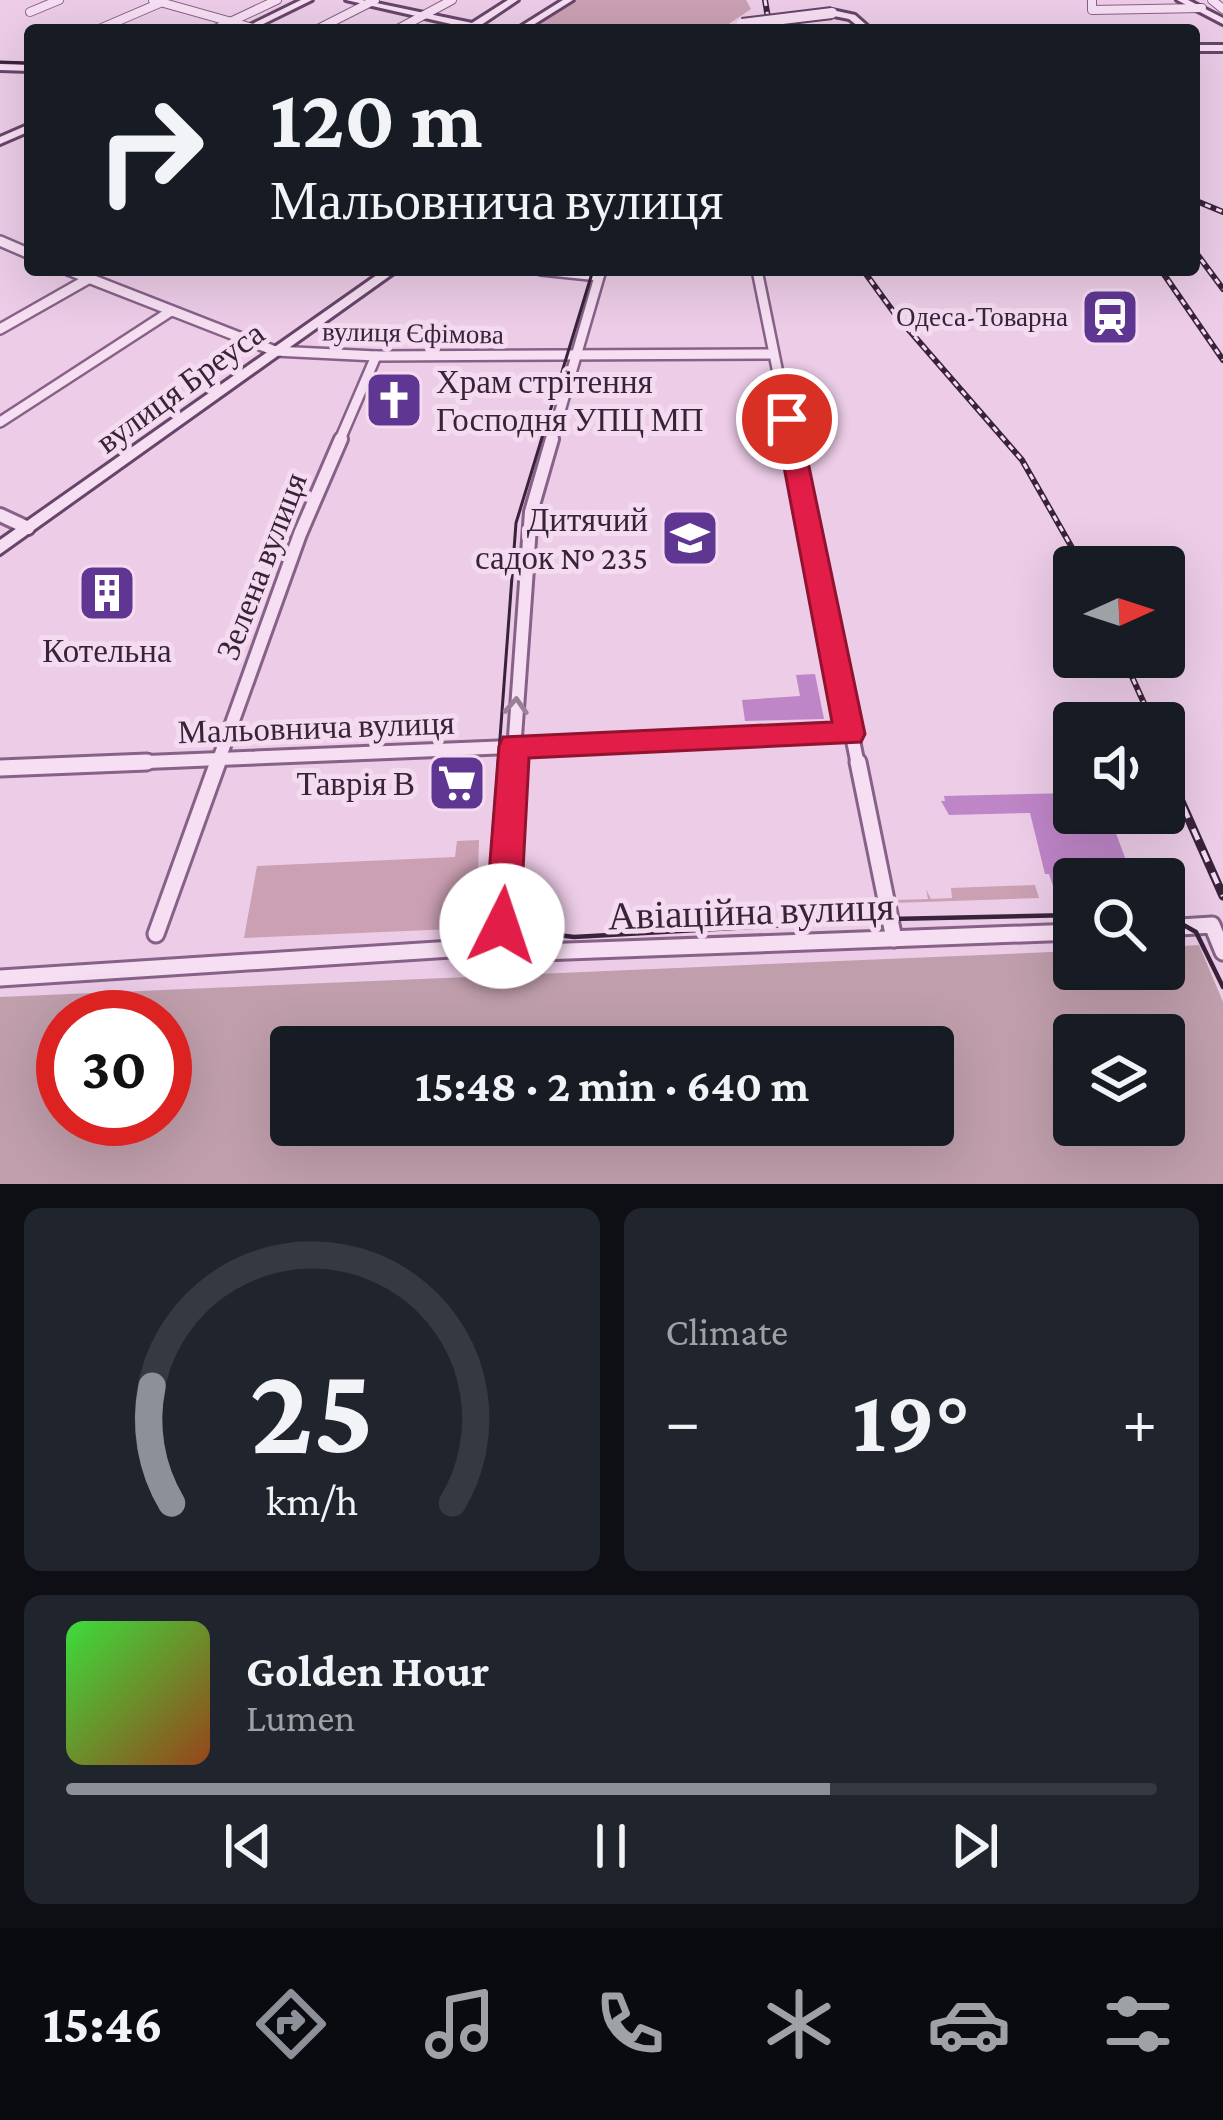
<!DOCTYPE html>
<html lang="en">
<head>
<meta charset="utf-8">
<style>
  :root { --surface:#171b24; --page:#20242c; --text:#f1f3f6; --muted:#9ea1a6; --line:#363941; --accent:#8c9099 }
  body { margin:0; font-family:"Crimson Pro",serif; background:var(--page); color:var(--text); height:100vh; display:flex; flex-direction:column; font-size:45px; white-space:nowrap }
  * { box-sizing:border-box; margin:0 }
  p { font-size:39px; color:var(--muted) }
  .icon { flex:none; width:66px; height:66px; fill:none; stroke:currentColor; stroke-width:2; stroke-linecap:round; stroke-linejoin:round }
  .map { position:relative; height:1184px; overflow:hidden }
  .details { display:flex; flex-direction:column; gap:24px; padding:24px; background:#0d0f14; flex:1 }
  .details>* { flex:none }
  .banner { position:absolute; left:24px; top:24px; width:1176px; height:252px; border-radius:12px; box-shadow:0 12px 48px #0002; background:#171b24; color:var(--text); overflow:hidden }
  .needle { width:78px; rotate:87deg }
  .fabs { position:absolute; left:1053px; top:546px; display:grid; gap:24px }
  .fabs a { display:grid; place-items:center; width:132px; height:132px; border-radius:12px; background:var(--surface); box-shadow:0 12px 48px #0002; font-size:60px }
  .speed { position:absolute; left:36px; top:990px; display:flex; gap:24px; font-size:60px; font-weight:700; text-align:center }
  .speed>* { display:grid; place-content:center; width:156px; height:156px; border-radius:50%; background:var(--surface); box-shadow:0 12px 48px #0002; line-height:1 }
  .speed .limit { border:18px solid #d22; background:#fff; color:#111 }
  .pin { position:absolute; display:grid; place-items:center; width:102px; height:102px; color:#fff; margin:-51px; border:6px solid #fff; border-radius:50%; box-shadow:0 3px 12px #0007 }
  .me { position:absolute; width:132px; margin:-66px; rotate:4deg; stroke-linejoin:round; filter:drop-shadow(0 0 9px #0008) }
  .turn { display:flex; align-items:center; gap:42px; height:252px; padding:0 48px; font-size:54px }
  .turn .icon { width:156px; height:156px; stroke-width:2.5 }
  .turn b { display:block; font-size:84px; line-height:102px }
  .big { font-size:90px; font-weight:700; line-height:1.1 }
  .details .card { flex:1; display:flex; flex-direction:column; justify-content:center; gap:18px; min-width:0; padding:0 42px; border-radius:18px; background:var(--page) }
  .details .dial { align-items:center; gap:0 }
  .dial svg { height:312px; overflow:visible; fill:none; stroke:var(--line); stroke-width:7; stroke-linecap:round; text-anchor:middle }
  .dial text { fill:var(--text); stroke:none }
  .song { display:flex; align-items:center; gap:36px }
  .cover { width:144px; height:144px; border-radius:18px; background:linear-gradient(135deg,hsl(120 70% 55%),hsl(20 70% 35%)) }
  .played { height:12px; border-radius:6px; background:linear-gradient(90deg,var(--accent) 70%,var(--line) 70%) }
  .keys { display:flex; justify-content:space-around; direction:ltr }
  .heat { display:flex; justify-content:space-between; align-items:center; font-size:66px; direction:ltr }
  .details .tiles { flex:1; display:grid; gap:24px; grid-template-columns:1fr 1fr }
  .card:last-child { grid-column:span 2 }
  .trip { position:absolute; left:270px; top:1026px; width:684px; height:120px; border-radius:12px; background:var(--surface); box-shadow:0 12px 48px #0002; font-weight:700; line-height:120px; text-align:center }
  .dock { display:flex; height:192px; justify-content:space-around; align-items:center; background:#090b0e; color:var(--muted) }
  .dock .icon { width:84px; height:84px }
  .dock .selected { color:var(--accent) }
  .dock b { font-size:54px; color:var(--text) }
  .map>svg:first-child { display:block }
</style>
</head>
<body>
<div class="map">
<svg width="1223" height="1184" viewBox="0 0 1223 1184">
  <rect width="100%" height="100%" fill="#eccce7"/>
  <g fill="#caa0b2">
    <path d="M577,0H746L751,9L720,30H525Z"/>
    <path d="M479,840L476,928L244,938L257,866L455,857L457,841Z"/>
    <path d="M890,877L896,900L928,899L926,889L931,899L952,898L951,888L1035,885L1039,898L893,903Z"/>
  </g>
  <path fill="#c09eac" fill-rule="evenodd" d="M1199,945L1223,1002V1184H0V997L1074,951V969H1164V947ZM63,1017H165V1119H63ZM1074,1035H1164V1125H1074ZM291,1047H933V1125H291Z"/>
  <g fill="#be85c7">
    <path d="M376,384H390L393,393H418L416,407H369Z"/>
    <path d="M95,575L135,599L120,611L80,587Z"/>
    <path d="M815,674L824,719L745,721L742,700L800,696L796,675Z"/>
    <path d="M1074,793V813H1122L1128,828H1114L1133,879H1074V888L1054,889L1049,874H1045L1030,813L949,815L941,801H945L944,796Z"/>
  </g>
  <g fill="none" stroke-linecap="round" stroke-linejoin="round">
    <defs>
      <g id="street-far3">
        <path d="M153,0L260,30"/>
        <path d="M1092,0V10L1202,8"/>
        <path d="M1212,0L1223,9"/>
        <path d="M30,12L59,0"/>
        <path d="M97,30L160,3"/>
        <path d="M213,30L277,0"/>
        <path d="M316,30L375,0"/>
        <path d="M396,30L452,0"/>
      </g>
      <g id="street-far2">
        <path d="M0,241L30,254"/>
        <path d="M68,270L275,351L376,356L773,354"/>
        <path d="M541,270L599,276"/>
        <path d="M757,270L792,442"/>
        <path d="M0,329L88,279"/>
        <path d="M0,422L171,311"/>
        <path d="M339,442L376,356"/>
        <path d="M551,442L601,270"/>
      </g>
      <g id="street-far1">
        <path d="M792,439L858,765"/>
        <path d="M0,515L28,528"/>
        <path d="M74,765L850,733"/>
        <path d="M217,765L300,534L341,439"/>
        <path d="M513,765L531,512L552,439"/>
      </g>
      <g id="street">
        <path d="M513,762L502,926L515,945"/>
        <path d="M858,762L894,939"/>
        <path d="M0,768L147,762"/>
        <path d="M1164,928L1212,925L1223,952"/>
        <path d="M156,934L218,762"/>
        <path d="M0,978L515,945L541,952L1074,932"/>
      </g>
      <g id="secondary">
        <path d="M301,0H312L251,30H240Z"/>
        <path d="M346,0H362L472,23L508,0H518L481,25L499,30L473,29Z"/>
        <path d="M563,0H573L525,30H515Z"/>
        <path d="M1177,0H1188L1223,18V24Z"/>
        <path d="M832,10L855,15L872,30H863L849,19L829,15L828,13Z"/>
        <rect x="1194" y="45" width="29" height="6"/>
        <path d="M0,64L30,65V71L0,70Z"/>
        <path d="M30,124V131L0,144V137Z"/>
        <path d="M384,270H398L0,554V540Z"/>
      </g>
    </defs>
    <use href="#street-far3" stroke="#876188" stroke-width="10"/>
    <use href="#street-far2" stroke="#876188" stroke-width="14"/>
    <use href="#street-far1" stroke="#876188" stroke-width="18"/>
    <use href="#street" stroke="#876188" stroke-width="21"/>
    <use href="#secondary" stroke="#68446a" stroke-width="6"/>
    <use href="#street-far3" stroke="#f7dff3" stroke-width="8"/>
    <use href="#street-far2" stroke="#f7dff3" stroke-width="9"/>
    <use href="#street-far1" stroke="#f7dff3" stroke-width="12"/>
    <use href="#street" stroke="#f7dff3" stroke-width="15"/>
    <use href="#secondary" fill="#f7dff3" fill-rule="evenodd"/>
    <g stroke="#39233a" stroke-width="3">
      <path d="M0,62L30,63"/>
      <path d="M498,765L516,523L593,270"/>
    </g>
    <g stroke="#39233a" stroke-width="4.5">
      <path d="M499,762L489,893L505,924L518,930L574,937L891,919L1074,915"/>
      <path d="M1164,914L1196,932L1223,987"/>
    </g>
    <defs>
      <g id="rail-far1">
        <path d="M765,0L770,30"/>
        <path d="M1194,200L1223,212"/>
        <path d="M1194,250L1223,289"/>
        <path d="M863,270L895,314L1022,460L1083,567"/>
        <path d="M1161,270L1223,360"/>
        <path d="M1123,657L1153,723"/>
      </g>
      <path id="rail" d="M1164,763L1223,896"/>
    </defs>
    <use href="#rail-far1" stroke="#39233a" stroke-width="6"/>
    <use href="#rail" stroke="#39233a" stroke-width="9"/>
    <use href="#rail-far1" stroke="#f4dbf0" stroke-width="3" stroke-dasharray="6" stroke-linecap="butt"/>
    <use href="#rail" stroke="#f4dbf0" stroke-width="4.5" stroke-dasharray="12" stroke-linecap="butt"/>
    <defs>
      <path id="secondary-bridge" d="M742,24L832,13"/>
    </defs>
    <use href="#secondary-bridge" stroke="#68446a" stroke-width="14" stroke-linecap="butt"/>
    <use href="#secondary-bridge" stroke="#f7dff3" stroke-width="10"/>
  </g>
  <defs><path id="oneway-chevron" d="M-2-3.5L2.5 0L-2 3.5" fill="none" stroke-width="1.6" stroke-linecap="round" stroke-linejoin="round" transform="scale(3)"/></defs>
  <use stroke="#988196" href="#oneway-chevron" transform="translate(516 706) rotate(-87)"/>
  <path fill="#e11d48" stroke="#92132f" stroke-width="3" d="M787,412L799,419L865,734L861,742L529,758L520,926L515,937L502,942L490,937L485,926L499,746L503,737L832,722L775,419Z"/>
  <defs>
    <symbol id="station-square" viewBox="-11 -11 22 22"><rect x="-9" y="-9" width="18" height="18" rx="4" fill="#5f3692" stroke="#f4dbf0"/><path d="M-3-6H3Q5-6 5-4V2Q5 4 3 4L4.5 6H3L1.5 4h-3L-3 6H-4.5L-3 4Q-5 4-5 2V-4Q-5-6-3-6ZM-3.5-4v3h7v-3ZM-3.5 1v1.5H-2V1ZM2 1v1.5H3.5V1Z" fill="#fff"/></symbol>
    <symbol id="church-square" viewBox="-11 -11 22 22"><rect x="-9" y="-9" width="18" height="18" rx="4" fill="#5f3692" stroke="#f4dbf0"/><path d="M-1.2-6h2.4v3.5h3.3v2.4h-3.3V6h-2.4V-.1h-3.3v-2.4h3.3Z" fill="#fff"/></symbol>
    <symbol id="school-square" viewBox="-11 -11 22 22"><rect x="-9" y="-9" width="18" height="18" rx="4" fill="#5f3692" stroke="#f4dbf0"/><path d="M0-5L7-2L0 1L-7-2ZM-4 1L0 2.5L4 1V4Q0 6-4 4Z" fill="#fff"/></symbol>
    <symbol id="building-square" viewBox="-11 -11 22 22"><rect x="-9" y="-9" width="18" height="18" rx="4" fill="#5f3692" stroke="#f4dbf0"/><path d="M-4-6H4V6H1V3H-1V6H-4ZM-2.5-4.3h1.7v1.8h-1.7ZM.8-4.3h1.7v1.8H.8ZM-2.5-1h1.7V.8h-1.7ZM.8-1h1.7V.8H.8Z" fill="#fff"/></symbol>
    <symbol id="supermarket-square" viewBox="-11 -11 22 22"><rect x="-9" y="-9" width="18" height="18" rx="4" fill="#5f3692" stroke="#f4dbf0"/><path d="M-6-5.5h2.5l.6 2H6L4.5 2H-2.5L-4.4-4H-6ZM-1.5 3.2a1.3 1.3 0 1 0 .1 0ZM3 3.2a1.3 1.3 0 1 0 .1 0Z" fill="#fff"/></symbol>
  </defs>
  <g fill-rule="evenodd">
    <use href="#station-square" x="1077" y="284" width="66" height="66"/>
    <use href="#church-square" x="361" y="367" width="66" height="66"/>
    <use href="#school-square" x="657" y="505" width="66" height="66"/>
    <use href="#building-square" x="74" y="560" width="66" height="66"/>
    <use href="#supermarket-square" x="424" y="750" width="66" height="66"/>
  </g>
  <g text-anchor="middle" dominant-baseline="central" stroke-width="10" stroke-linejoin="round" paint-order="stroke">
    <g font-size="27" fill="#39233a" stroke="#f4dbf0" text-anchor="end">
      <text x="1068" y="317">Одеса-Товарна</text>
    </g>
    <g font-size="27" fill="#39233a" stroke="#f4dbf0">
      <text transform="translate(413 333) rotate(1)">вулиця Єфімова</text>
    </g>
    <g font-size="33" fill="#39233a" stroke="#f4dbf0" text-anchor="end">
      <text x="436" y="381" text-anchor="start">Храм стрітення<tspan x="436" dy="38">Господня УПЦ МП</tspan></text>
      <text x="648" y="519">Дитячий<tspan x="648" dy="38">садок № 235</tspan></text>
      <text x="107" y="650" text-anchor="middle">Котельна</text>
      <text x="415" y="783">Таврія В</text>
    </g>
    <g font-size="33" fill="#39233a" stroke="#f4dbf0">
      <text transform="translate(180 387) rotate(-36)">вулиця Бреуса</text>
      <text transform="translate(261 566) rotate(-69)">Зелена вулиця</text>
      <text transform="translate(316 727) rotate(-2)">Мальовнича вулиця</text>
    </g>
    <g font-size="39" fill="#39233a" stroke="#f4dbf0">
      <text transform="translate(751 911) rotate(-2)">Авіаційна вулиця</text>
    </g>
  </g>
</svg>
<div class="fabs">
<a><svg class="needle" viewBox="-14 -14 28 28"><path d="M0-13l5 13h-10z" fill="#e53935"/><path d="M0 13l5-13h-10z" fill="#9ea1a6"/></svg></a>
<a><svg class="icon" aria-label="sound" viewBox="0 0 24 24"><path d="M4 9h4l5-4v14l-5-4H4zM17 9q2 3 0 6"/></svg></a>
<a><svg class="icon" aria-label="search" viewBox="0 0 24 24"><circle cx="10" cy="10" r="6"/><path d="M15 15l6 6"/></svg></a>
<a><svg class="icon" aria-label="layers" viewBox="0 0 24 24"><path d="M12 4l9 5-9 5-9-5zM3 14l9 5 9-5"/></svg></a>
</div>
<div class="speed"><div class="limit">30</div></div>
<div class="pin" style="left:787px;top:419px;background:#d93025"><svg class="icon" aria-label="arrive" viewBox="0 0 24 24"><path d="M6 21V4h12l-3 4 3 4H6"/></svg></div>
<svg class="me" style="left:502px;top:926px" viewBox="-20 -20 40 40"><circle r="19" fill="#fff"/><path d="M0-13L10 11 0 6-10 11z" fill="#e11d48"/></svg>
<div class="trip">15:48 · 2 min · 640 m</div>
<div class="banner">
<div class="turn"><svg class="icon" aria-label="right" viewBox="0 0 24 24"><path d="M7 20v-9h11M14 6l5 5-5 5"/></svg><div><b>120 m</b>Мальовнича вулиця</div></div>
</div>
</div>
<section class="details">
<div class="tiles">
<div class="card dial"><svg viewBox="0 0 100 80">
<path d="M14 69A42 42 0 1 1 86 69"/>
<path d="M14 69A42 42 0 0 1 9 39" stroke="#8c9099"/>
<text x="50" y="56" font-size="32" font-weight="700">25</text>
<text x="50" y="72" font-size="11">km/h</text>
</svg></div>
<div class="card"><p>Climate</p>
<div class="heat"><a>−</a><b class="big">19°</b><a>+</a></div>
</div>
<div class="card">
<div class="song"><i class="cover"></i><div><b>Golden Hour</b><p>Lumen</p></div></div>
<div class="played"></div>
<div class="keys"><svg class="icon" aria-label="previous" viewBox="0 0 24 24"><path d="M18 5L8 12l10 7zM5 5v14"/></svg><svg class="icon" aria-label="pause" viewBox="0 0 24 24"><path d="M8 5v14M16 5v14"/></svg><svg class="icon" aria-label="next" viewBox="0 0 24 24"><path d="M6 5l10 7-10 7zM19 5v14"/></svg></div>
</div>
</div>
</section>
<nav class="dock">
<b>15:46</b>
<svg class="icon selected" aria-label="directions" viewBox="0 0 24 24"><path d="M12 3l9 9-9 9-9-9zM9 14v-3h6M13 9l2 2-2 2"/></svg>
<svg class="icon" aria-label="music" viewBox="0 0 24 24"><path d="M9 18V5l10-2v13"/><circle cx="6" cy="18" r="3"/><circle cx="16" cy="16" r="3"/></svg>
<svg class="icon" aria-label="phone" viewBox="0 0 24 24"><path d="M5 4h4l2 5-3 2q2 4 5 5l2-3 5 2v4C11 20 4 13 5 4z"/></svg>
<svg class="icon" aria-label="climate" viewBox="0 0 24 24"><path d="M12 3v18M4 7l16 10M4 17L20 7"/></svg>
<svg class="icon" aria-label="car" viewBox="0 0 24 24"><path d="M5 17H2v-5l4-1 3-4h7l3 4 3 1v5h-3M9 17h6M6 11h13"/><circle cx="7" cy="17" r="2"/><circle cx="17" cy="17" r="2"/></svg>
<svg class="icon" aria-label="filters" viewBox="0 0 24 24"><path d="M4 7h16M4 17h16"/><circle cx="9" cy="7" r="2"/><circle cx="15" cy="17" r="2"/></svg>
</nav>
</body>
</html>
